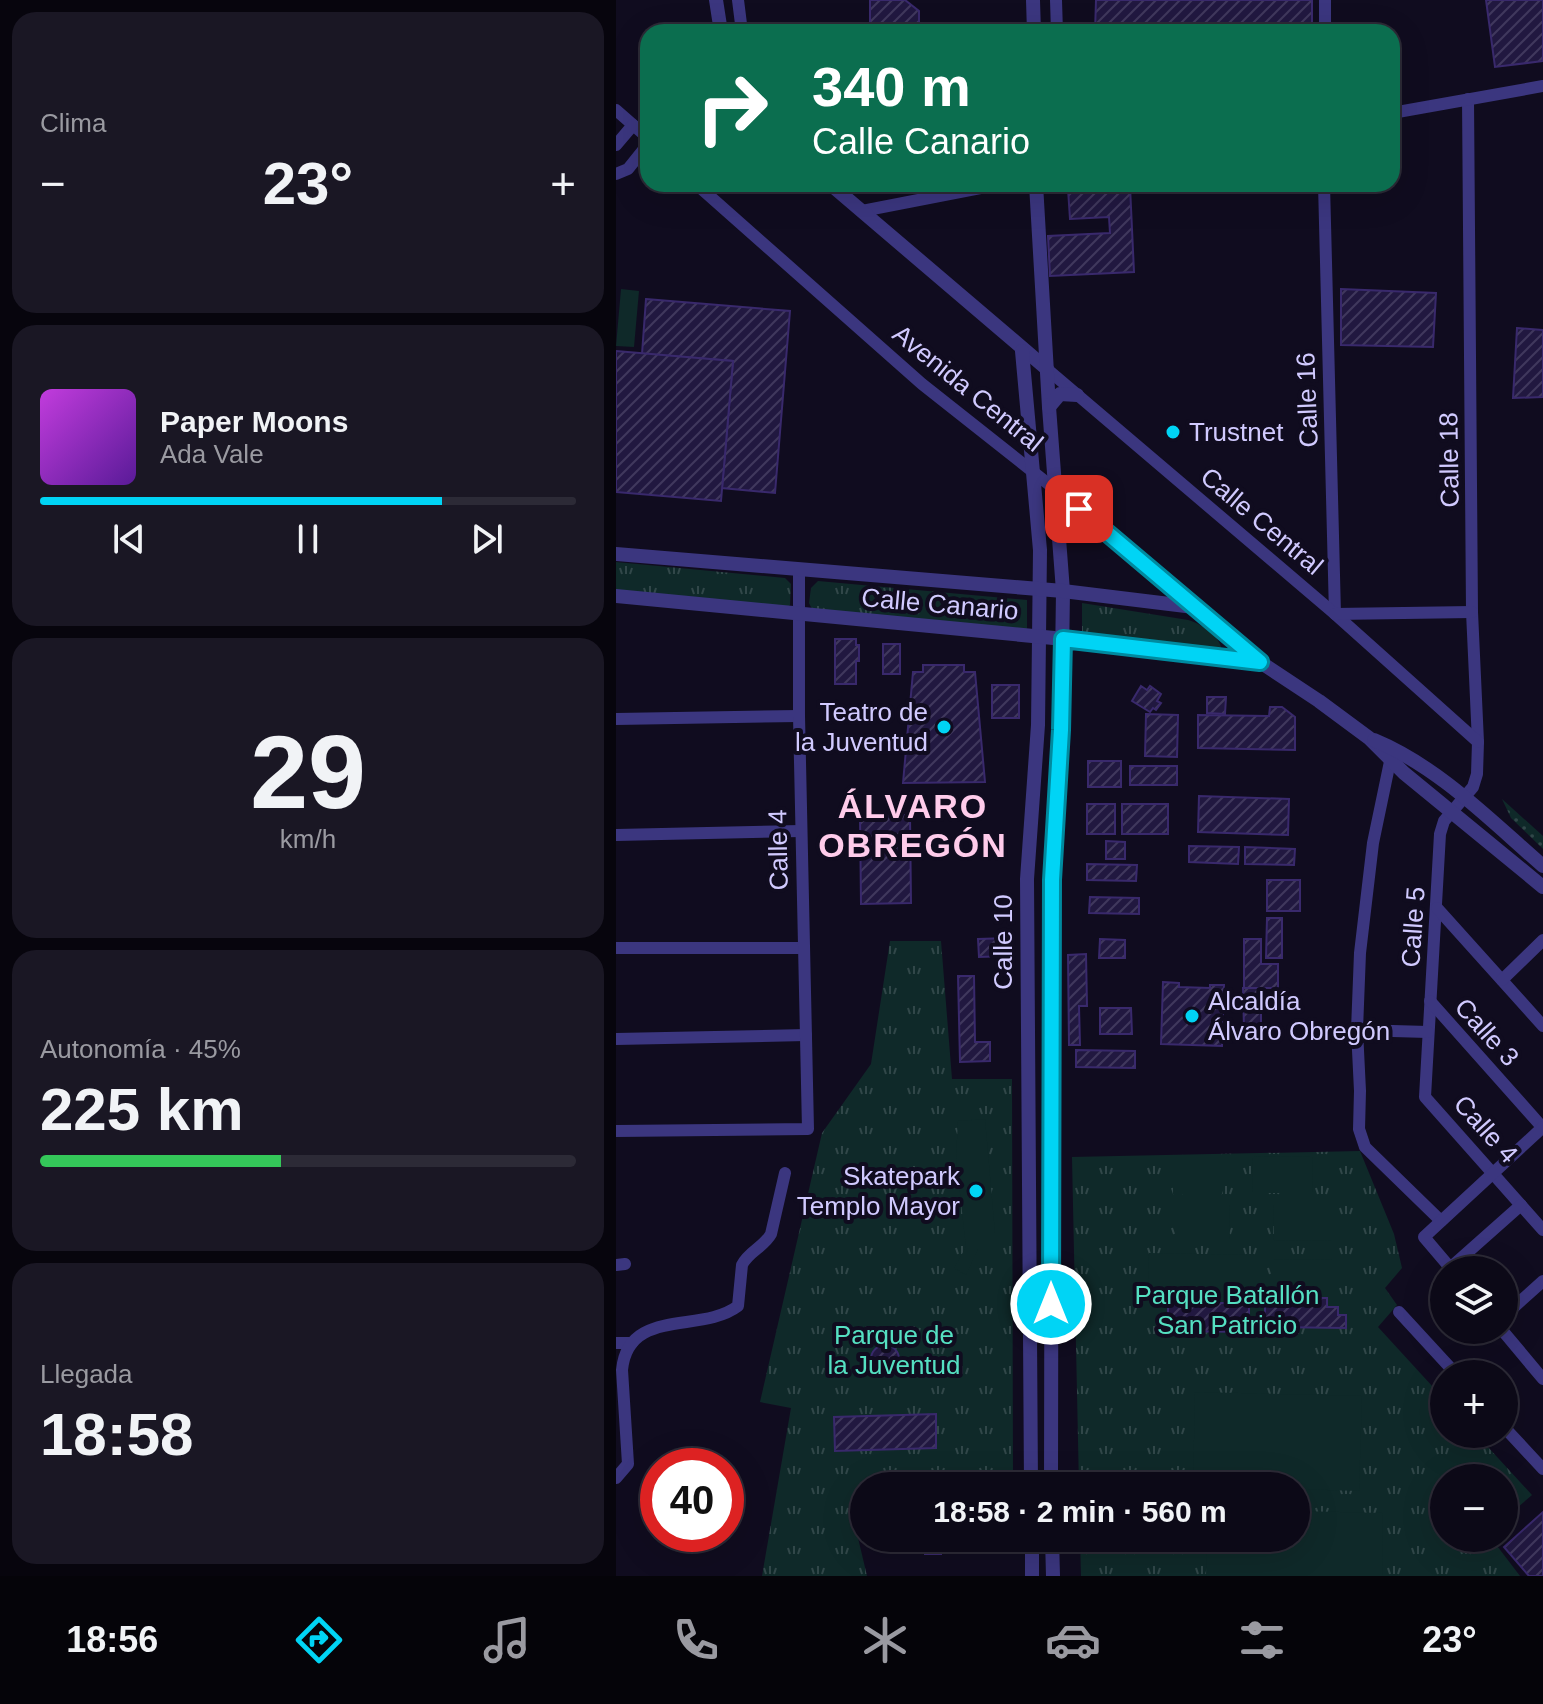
<!DOCTYPE html>
<html lang="es">
<head>
<meta charset="utf-8">
<style>
  :root { --surface:#0c0917; --page:#1a1724; --text:#f1f3f6; --muted:#9a9aa1; --line:#2c2a36; --accent:#00d4f5 }
  body { margin:0; font-family:Helvetica,sans-serif; background:var(--page); color:var(--text); height:100vh; display:flex; flex-direction:column; font-size:30px; white-space:nowrap }
  * { box-sizing:border-box; margin:0 }
  p { font-size:26px; color:var(--muted) }
  .icon { flex:none; width:44px; height:44px; fill:none; stroke:currentColor; stroke-width:2; stroke-linecap:round; stroke-linejoin:round }
  .map { position:relative; flex:1; overflow:hidden }
  .details { display:flex; flex-direction:column; gap:12px; padding:12px; background:#07050d; width:616px }
  .details>* { flex:none }
  .top-card { position:absolute; left:24px; top:24px; width:760px; height:168px; border-radius:24px; box-shadow:0 8px 32px #0002,0 0 0 2px var(--line); background:#0b6e4f; color:#fff; overflow:hidden }
  .fabs { position:absolute; left:814px; top:1256px; display:grid; gap:16px }
  .fabs a { display:grid; place-items:center; width:88px; height:88px; border-radius:50%; background:var(--surface); box-shadow:0 8px 32px #0002,0 0 0 2px var(--line); font-size:40px }
  .speed { position:absolute; left:24px; top:1448px; display:flex; gap:16px; font-size:40px; font-weight:700; text-align:center }
  .speed>* { display:grid; place-content:center; width:104px; height:104px; border-radius:50%; background:var(--surface); box-shadow:0 8px 32px #0002,0 0 0 2px var(--line); line-height:1 }
  .speed .limit { border:12px solid #d22; background:#fff; color:#111 }
  .pin { position:absolute; display:grid; place-items:center; width:68px; height:68px; color:#fff; margin:-34px; border-radius:16px; box-shadow:0 4px 12px #0006 }
  .me { position:absolute; width:88px; margin:-44px; rotate:0deg; stroke-linejoin:round; filter:drop-shadow(0 0 6px #0008) }
  .turn { display:flex; align-items:center; gap:28px; height:168px; padding:0 40px; font-size:36px }
  .turn .icon { width:104px; height:104px; stroke-width:2.5 }
  .turn b { display:block; font-size:56px; line-height:68px }
  .big { font-size:60px; font-weight:800; line-height:1.1 }
  .details .widget { flex:1; display:flex; flex-direction:column; justify-content:center; gap:12px; min-width:0; padding:0 28px; border-radius:24px; background:var(--page) }
  .details .dial { align-items:center; gap:0 }
  .dial b { font-size:104px; line-height:1 }
  .song { display:flex; align-items:center; gap:24px }
  .cover { width:96px; height:96px; border-radius:12px; background:linear-gradient(135deg,hsl(290 70% 55%),hsl(270 70% 35%)) }
  .played { height:8px; border-radius:4px; background:linear-gradient(90deg,var(--accent) 75%,var(--line) 75%) }
  .keys { display:flex; justify-content:space-around; direction:ltr }
  .heat { display:flex; justify-content:space-between; align-items:center; font-size:44px; direction:ltr }
  .charge { height:12px; border-radius:6px; background:linear-gradient(90deg,#34c759 45%,var(--line) 0) }
  .trip { position:absolute; left:234px; top:1472px; width:460px; height:80px; border-radius:40px; background:var(--surface); box-shadow:0 8px 32px #0002,0 0 0 2px var(--line); font-weight:800; line-height:80px; text-align:center }
  .menu { display:flex; height:128px; justify-content:space-around; align-items:center; background:#050409; color:var(--muted) }
  .menu .icon { width:56px; height:56px }
  .menu .selected { color:var(--accent) }
  .menu b { font-size:36px; color:var(--text) }
  main { display:flex; flex:1; min-height:0 }
  .map>svg:first-child { display:block }
</style>
</head>
<body>
<main>
<section class="details">
<div class="widget"><p>Clima</p>
<div class="heat"><a>−</a><b class="big">23°</b><a>+</a></div>
</div>
<div class="widget">
<div class="song"><i class="cover"></i><div><b>Paper Moons</b><p>Ada Vale</p></div></div>
<div class="played"></div>
<div class="keys"><svg class="icon" aria-label="previous" viewBox="0 0 24 24"><path d="M18 5L8 12l10 7zM5 5v14"/></svg><svg class="icon" aria-label="pause" viewBox="0 0 24 24"><path d="M8 5v14M16 5v14"/></svg><svg class="icon" aria-label="next" viewBox="0 0 24 24"><path d="M6 5l10 7-10 7zM19 5v14"/></svg></div>
</div>
<div class="widget dial"><b>29</b><p>km/h</p></div>
<div class="widget"><p>Autonomía · 45%</p><b class="big">225 km</b><div class="charge"></div></div>
<div class="widget"><p>Llegada</p><b class="big">18:58</b></div>
</section>
<div class="map">
<svg width="927" height="1576" viewBox="0 0 927 1576">
  <defs>
    <pattern id="grass-tufts" width="24" height="20" patternUnits="userSpaceOnUse" patternTransform="scale(2)"><rect width="24" height="20" fill="#0f2929"/><path d="M3 7l-1-3M5 7V3M7 7l1-3M15 17l-1-3M17 17v-4M19 17l1-3" fill="none" stroke="#314749"/></pattern>
    <pattern id="garden-dots" width="8" height="8" patternUnits="userSpaceOnUse" patternTransform="scale(2)"><rect width="8" height="8" fill="#0f2929"/><path d="M2 2h.1M6 6h.1" fill="none" stroke="#314749" stroke-width="1.8" stroke-linecap="round"/></pattern>
    <pattern id="building-hatch" width="6" height="6" patternUnits="userSpaceOnUse" patternTransform="scale(2)"><rect width="6" height="6" fill="#211840"/><path d="M-1 1l2-2M0 6l6-6M5 7l2-2" fill="none" stroke="#40385d"/></pattern>
  </defs>
  <rect width="100%" height="100%" fill="#100c1f"/>
  <g fill="url(#grass-tufts)">
    <path d="M0,562L169,578L175,584L174,605L171,608L0,595Z"/>
    <path d="M202,581L411,600V634L196,609L193,603L195,588Z"/>
    <path d="M466,603L572,620C585,624 601,634 605,647L604,649L466,637Z"/>
    <path d="M274,941H325L336,1079H396L397,1486H248V1504H234L251,1576H146L175,1408L144,1402L206,1133L255,1064Z"/>
    <path d="M744,1151L778,1234L786,1268L769,1288L781,1305L762,1327L828,1399V1434H860L916,1495L888,1519V1478H828V1538H875L904,1576H465L464,1538H680V1486H463L456,1157Z"/>
  </g>
  <path fill="url(#garden-dots)" d="M886,799L927,836V849L895,818Z"/>
  <g fill="#0f2929">
    <path d="M5,289L23,291L18,347L0,346Z"/>
    <path d="M369,1119L379,1233L362,1249L350,1275L338,1268L350,1247L340,1158L342,1121Z"/>
    <path d="M696,1156L697,1193H637L636,1157Z"/>
    <rect x="557" y="1162" width="49" height="32"/>
    <path d="M559,1204H613L614,1240H559Z"/>
    <path d="M657,1204H717V1240L658,1241Z"/>
    <path d="M533,1253L632,1255V1295L532,1293Z"/>
    <path d="M716,1259V1296H656V1260Z"/>
    <path d="M579,1392L746,1396L743,1491L680,1489V1486H577Z"/>
    <path d="M680,1511L767,1513L766,1576H590L591,1538H680Z"/>
  </g>
  <g fill="url(#building-hatch)" stroke="#39296c" stroke-width="2">
    <path d="M254,0H289L303,11V32H254Z"/>
    <path d="M480,0H696V32H479Z"/>
    <path d="M870,0H927V61L879,67Z"/>
    <path d="M514,186L518,272L434,276L432,236L494,233L493,217L454,219L452,189Z"/>
    <path d="M725,289L820,293L817,347L725,345Z"/>
    <path d="M30,299L174,311L159,493L106,488L117,361L26,354Z"/>
    <path d="M901,328L927,330V397L897,398Z"/>
    <path d="M0,351L117,361L105,501L0,492Z"/>
    <path d="M219,639H240V645H243V661H240V684H219Z"/>
    <rect x="267" y="644" width="17" height="30"/>
    <path d="M307,665H348V672H359L369,782L287,783L297,672H307Z"/>
    <rect x="376" y="685" width="27" height="33"/>
    <path d="M525,686L531,690L534,686L545,694L541,701L545,703L540,710L537,708L534,712L516,701Z"/>
    <path d="M591,697H610L609,714L591,713Z"/>
    <path d="M654,707H666L679,717V750L582,748V715L653,716Z"/>
    <path d="M530,714L562,715L561,757L529,756Z"/>
    <rect x="472" y="761" width="33" height="26"/>
    <rect x="514" y="766" width="47" height="19"/>
    <path d="M583,796L673,799L672,835L582,832Z"/>
    <rect x="471" y="804" width="28" height="30"/>
    <rect x="506" y="804" width="46" height="30"/>
    <path d="M244,815H294L295,903L245,904Z"/>
    <path d="M490,841L509,842V859H490Z"/>
    <path d="M573,846L623,847L622,864L573,862Z"/>
    <path d="M629,847L679,849L678,865L629,864Z"/>
    <path d="M471,864L521,865L520,881L471,880Z"/>
    <rect x="651" y="880" width="33" height="31"/>
    <path d="M474,897L523,898V914L473,913Z"/>
    <path d="M651,918H666V958H650Z"/>
    <path d="M392,938L393,956L363,957L362,939Z"/>
    <path d="M484,939L509,940V958H483Z"/>
    <path d="M628,939H645V964H662V988H628Z"/>
    <path d="M470,954L471,1006H463L464,1045H453L452,955Z"/>
    <path d="M342,976H358L359,1042H374V1061L344,1062Z"/>
    <path d="M547,982L563,983V987L594,988V985H608L606,1046L545,1044Z"/>
    <path d="M627,988H645V1029H628Z"/>
    <path d="M484,1008H515L516,1034H484Z"/>
    <path d="M460,1050L519,1051V1068L460,1067Z"/>
    <path d="M649,1298H711V1307H722V1315H730V1328L649,1327Z"/>
    <path d="M552,1303H633V1332L552,1331Z"/>
    <circle cx="269" cy="1359" r="14"/>
    <path d="M320,1414V1448L219,1451L218,1417Z"/>
    <path d="M927,1512V1576H913L888,1547Z"/>
    <path d="M285,1538H351V1540H342V1547H325V1554H309V1546H296L297,1540H285Z"/>
  </g>
  <g fill="none" stroke-linecap="round" stroke-linejoin="round">
    <g stroke="#3b367f" stroke-width="12">
      <path d="M122,0L126,32"/>
      <path d="M440,0L441,32"/>
      <path d="M709,32V0"/>
      <path d="M852,99L856,612L862,742L861,774L857,787L828,821L824,834L809,1097L927,1230"/>
      <path d="M0,110L32,138"/>
      <path d="M776,113L927,86"/>
      <path d="M0,145L17,125"/>
      <path d="M0,174L12,169L32,144"/>
      <path d="M80,184L306,384L440,490L578,607"/>
      <path d="M708,184L719,614"/>
      <path d="M246,211L385,184"/>
      <path d="M431,369L719,614L862,742"/>
      <path d="M719,614L856,612"/>
      <path d="M0,719L183,716"/>
      <path d="M776,752L757,843L744,953L741,1030L744,1091L743,1129L749,1147L825,1221"/>
      <path d="M0,835L185,831"/>
      <path d="M821,908L927,1026"/>
      <path d="M0,948H188"/>
      <path d="M886,980L927,940"/>
      <path d="M814,1001L927,1128"/>
      <path d="M741,1030L812,1032"/>
      <path d="M0,1039L190,1035"/>
      <path d="M0,1131L192,1129L183,716V571"/>
      <path d="M0,1265L9,1264"/>
      <path d="M834,1268L905,1205"/>
      <path d="M836,1270L808,1237L927,1127"/>
      <path d="M783,1312L840,1374"/>
      <path d="M888,1316L927,1281"/>
      <path d="M886,1330L927,1379"/>
      <path d="M0,1343H16"/>
      <path d="M888,1427L927,1469"/>
      <path d="M0,1478L12,1464L6,1370C12,1307 85,1334 122,1306L126,1265C132,1252 148,1247 155,1234L169,1173"/>
    </g>
    <g stroke="#3b367f" stroke-width="14">
      <path d="M100,0L105,32"/>
      <path d="M417,0L418,32"/>
      <path d="M214,184L431,369"/>
      <path d="M420,184L433,407L447,591L445,730L436,880L435,1486"/>
      <path d="M406,351L424,550L422,725L411,879L415,1486"/>
      <path d="M433,407L444,394L461,395"/>
      <path d="M0,554L447,591L578,607L644,662L703,701L753,738L788,773L927,887"/>
      <path d="M0,596L542,648L644,662"/>
      <path d="M758,740C823,767 875,821 927,866"/>
      <path d="M416,1538V1576"/>
      <path d="M436,1538L437,1576"/>
    </g>
  </g>
  <g fill="none" stroke-linecap="round" stroke-linejoin="round">
    <defs>
      <path id="route" d="M435,1304L436,880L445,730L447,639L644,662L463,509"/>
    </defs>
    <use href="#route" stroke="#008a9f" stroke-width="20"/>
    <use href="#route" stroke="#00d4f5" stroke-width="14"/>
  </g>
  <g fill="#00d4f5" stroke="#100c1f" stroke-width="3">
    <circle cx="557" cy="432" r="8"/>
    <circle cx="328" cy="727" r="8"/>
    <circle cx="576" cy="1016" r="8"/>
    <circle cx="360" cy="1191" r="8"/>
  </g>
  <g text-anchor="middle" dominant-baseline="central" stroke-width="8" stroke-linejoin="round" paint-order="stroke">
    <g font-size="26" fill="#d1caff" stroke="#100c1f">
      <text transform="translate(352 388) rotate(39)">Avenida Central</text>
      <text transform="translate(691 400) rotate(-92)">Calle 16</text>
      <text transform="translate(833 460) rotate(-91)">Calle 18</text>
      <text transform="translate(646 521) rotate(40)">Calle Central</text>
      <text transform="translate(324 604) rotate(5)">Calle Canario</text>
      <text transform="translate(162 850) rotate(-91)">Calle 4</text>
      <text transform="translate(797 927) rotate(-86)">Calle 5</text>
      <text transform="translate(387 942) rotate(-90)">Calle 10</text>
      <text transform="translate(871 1032) rotate(48)">Calle 3</text>
      <text transform="translate(870 1129) rotate(48)">Calle 4</text>
    </g>
    <g font-size="26" fill="#d1caff" stroke="#100c1f" text-anchor="start">
      <text x="573" y="432">Trustnet</text>
      <text x="312" y="712" text-anchor="end">Teatro de<tspan x="312" dy="30">la Juventud</tspan></text>
      <text x="592" y="1001">Alcaldía<tspan x="592" dy="30">Álvaro Obregón</tspan></text>
      <text x="344" y="1176" text-anchor="end">Skatepark<tspan x="344" dy="30">Templo Mayor</tspan></text>
    </g>
    <g font-size="26" fill="#55e0c2" stroke="#100c1f">
      <text x="611" y="1295">Parque Batallón<tspan x="611" dy="30">San Patricio</tspan></text>
      <text x="278" y="1335">Parque de<tspan x="278" dy="30">la Juventud</tspan></text>
    </g>
    <g font-size="34" font-weight="bold" letter-spacing="2" fill="#ffcceb" stroke="#100c1f">
      <text x="297" y="806">ÁLVARO<tspan x="297" dy="39">OBREGÓN</tspan></text>
    </g>
  </g>
</svg>
<div class="fabs">
<a><svg class="icon" aria-label="layers" viewBox="0 0 24 24"><path d="M12 4l9 5-9 5-9-5zM3 14l9 5 9-5"/></svg></a>
<a>+</a>
<a>−</a>
</div>
<div class="speed"><div class="limit">40</div></div>
<div class="pin" style="left:463px;top:509px;background:#d93025"><svg class="icon" aria-label="arrive" viewBox="0 0 24 24"><path d="M6 21V4h12l-3 4 3 4H6"/></svg></div>
<svg class="me" style="left:435px;top:1304px" viewBox="-20 -20 40 40"><circle r="17" fill="#00d4f5" stroke="#fff" stroke-width="3"/><path d="M0-11L8 9 0 5-8 9z" fill="#fff"/></svg>
<div class="trip">18:58 · 2 min · 560 m</div>
<div class="top-card">
<div class="turn"><svg class="icon" aria-label="right" viewBox="0 0 24 24"><path d="M7 20v-9h11M14 6l5 5-5 5"/></svg><div><b>340 m</b>Calle Canario</div></div>
</div>
</div>
</main>
<nav class="menu">
<b>18:56</b>
<svg class="icon selected" aria-label="directions" viewBox="0 0 24 24"><path d="M12 3l9 9-9 9-9-9zM9 14v-3h6M13 9l2 2-2 2"/></svg>
<svg class="icon" aria-label="music" viewBox="0 0 24 24"><path d="M9 18V5l10-2v13"/><circle cx="6" cy="18" r="3"/><circle cx="16" cy="16" r="3"/></svg>
<svg class="icon" aria-label="phone" viewBox="0 0 24 24"><path d="M5 4h4l2 5-3 2q2 4 5 5l2-3 5 2v4C11 20 4 13 5 4z"/></svg>
<svg class="icon" aria-label="climate" viewBox="0 0 24 24"><path d="M12 3v18M4 7l16 10M4 17L20 7"/></svg>
<svg class="icon" aria-label="car" viewBox="0 0 24 24"><path d="M5 17H2v-5l4-1 3-4h7l3 4 3 1v5h-3M9 17h6M6 11h13"/><circle cx="7" cy="17" r="2"/><circle cx="17" cy="17" r="2"/></svg>
<svg class="icon" aria-label="filters" viewBox="0 0 24 24"><path d="M4 7h16M4 17h16"/><circle cx="9" cy="7" r="2"/><circle cx="15" cy="17" r="2"/></svg>
<b>23°</b>
</nav>
</body>
</html>
